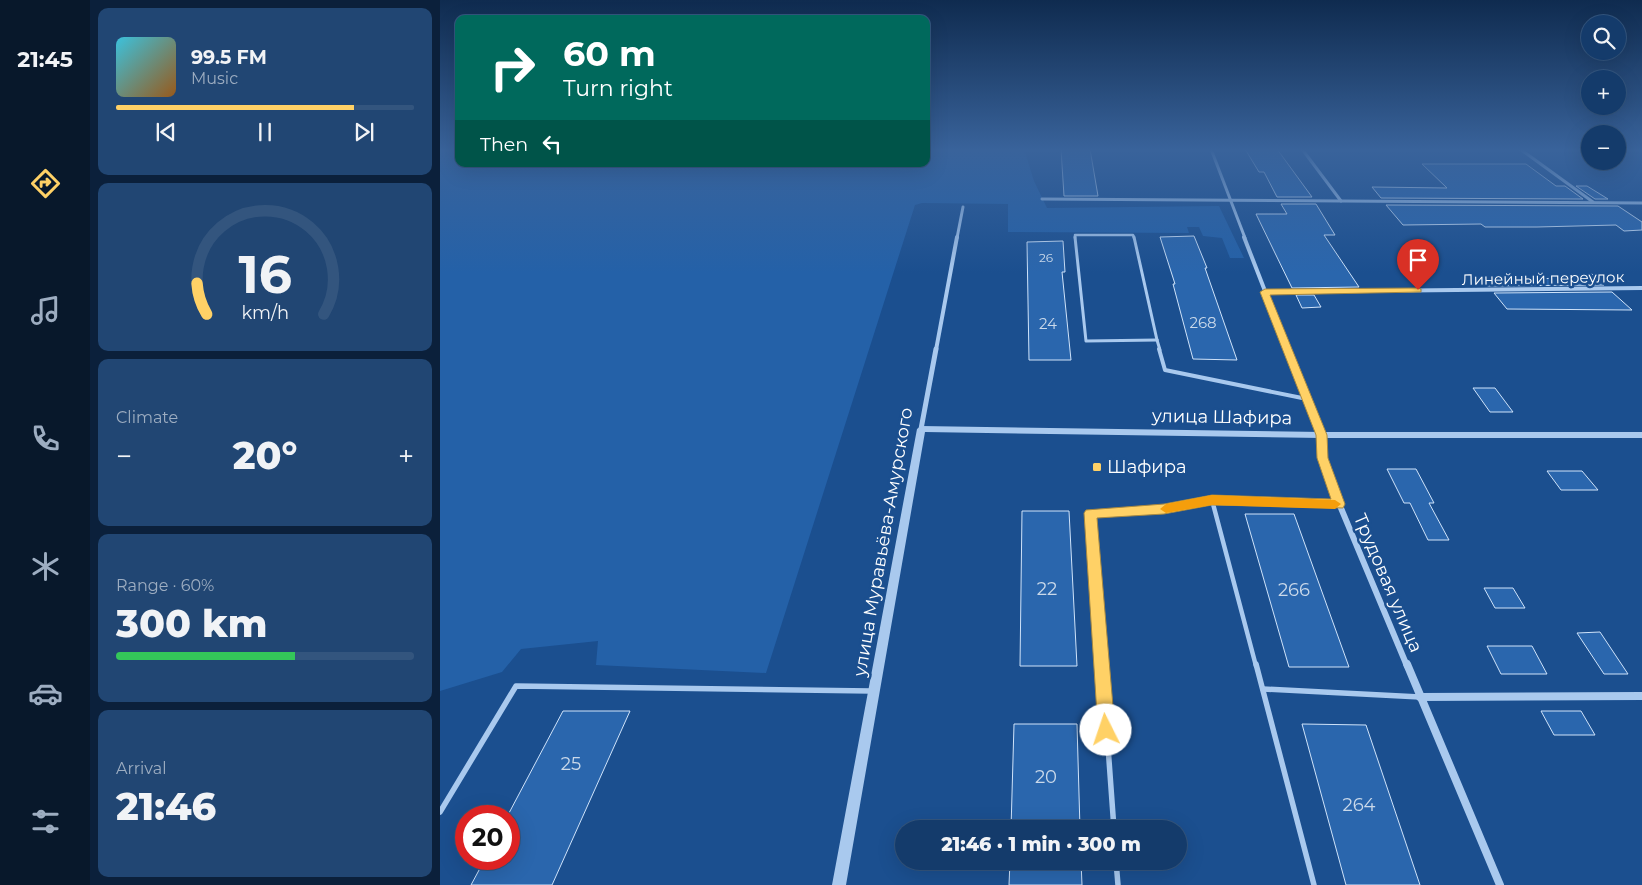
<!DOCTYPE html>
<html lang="en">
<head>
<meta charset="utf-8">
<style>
  :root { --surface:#143b6b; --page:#214673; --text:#f1f3f6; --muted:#9dadc1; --line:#33557e; --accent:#ffd166 }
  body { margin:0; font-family:Montserrat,sans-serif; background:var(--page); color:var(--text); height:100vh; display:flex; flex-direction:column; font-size:19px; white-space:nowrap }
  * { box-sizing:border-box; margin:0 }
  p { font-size:16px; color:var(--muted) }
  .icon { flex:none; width:28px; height:28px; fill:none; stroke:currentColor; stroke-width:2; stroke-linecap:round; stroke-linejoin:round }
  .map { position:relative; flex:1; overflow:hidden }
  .details { display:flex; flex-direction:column; gap:8px; padding:8px; background:#0b203b; width:350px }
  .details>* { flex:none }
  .guide { position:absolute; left:15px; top:15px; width:475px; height:152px; border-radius:10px; box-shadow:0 5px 20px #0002,0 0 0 1px var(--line); background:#00695c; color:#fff; overflow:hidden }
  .tools { position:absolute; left:1141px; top:15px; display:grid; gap:10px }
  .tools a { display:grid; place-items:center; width:45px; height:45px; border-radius:50%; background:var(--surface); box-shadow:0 5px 20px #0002,0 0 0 1px var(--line); font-size:25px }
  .speed { position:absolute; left:15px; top:805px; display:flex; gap:10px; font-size:25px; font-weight:700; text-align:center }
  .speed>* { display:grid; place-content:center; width:65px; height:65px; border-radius:50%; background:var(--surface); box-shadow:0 5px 20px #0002,0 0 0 1px var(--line); line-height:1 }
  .speed .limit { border:8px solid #d22; background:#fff; color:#111 }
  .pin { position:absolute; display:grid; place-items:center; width:42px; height:42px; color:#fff; margin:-51px -21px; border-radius:50% 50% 50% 0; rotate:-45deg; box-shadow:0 0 5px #0007 }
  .pin .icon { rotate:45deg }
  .me { position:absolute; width:55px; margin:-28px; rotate:356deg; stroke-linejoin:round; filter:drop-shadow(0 0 4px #0008) }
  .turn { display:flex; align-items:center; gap:18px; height:105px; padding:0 25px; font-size:22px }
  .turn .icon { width:65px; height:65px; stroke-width:2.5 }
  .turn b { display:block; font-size:35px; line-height:42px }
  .then { display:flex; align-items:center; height:48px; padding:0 25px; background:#0003; gap:10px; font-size:19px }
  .big { font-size:38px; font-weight:800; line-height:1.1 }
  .details .widget { flex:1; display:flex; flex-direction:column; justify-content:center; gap:8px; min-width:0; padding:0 18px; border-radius:10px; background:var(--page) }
  .details .dial { align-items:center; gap:0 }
  .dial svg { height:130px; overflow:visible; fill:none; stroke:var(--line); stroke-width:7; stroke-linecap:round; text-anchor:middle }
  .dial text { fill:var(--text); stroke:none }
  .song { display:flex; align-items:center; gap:15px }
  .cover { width:60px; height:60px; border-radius:8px; background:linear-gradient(135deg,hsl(190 70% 55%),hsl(30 70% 35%)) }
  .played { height:5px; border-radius:2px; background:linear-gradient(90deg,var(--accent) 80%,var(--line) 80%) }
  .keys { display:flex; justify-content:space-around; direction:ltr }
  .heat { display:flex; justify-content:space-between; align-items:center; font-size:28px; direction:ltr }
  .charge { height:8px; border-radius:4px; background:linear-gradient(90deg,#34c759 60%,var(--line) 0) }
  .trip { position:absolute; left:455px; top:820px; width:292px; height:50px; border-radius:25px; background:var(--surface); box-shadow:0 5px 20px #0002,0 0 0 1px var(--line); font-weight:800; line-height:50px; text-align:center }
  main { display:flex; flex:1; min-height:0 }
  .tabs { display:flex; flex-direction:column; width:90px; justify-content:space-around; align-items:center; background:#08182b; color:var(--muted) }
  .tabs .icon { width:35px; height:35px }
  .tabs .on { color:var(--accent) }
  .tabs b { font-size:22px; color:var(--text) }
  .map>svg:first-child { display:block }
</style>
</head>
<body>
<main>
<nav class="tabs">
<b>21:45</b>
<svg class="icon on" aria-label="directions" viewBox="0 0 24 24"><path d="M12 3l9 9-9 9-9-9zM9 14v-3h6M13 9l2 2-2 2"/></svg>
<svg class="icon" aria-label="music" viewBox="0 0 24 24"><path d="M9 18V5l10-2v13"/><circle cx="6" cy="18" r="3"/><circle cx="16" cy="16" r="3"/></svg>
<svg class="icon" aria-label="phone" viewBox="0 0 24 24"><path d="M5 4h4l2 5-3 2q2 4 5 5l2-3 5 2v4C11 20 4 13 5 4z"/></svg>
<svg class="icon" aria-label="climate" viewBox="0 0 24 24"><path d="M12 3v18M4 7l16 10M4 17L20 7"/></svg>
<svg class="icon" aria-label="car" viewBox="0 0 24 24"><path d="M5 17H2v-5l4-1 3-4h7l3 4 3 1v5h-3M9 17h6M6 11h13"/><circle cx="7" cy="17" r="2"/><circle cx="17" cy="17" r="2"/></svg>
<svg class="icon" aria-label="filters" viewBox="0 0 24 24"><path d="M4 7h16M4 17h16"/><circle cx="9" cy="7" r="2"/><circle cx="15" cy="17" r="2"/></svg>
</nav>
<section class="details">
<div class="widget">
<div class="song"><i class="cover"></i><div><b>99.5 FM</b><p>Music</p></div></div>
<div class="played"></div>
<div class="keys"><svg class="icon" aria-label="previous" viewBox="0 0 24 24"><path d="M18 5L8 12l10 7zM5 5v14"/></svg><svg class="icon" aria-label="pause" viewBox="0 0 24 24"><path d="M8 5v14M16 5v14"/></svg><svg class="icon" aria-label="next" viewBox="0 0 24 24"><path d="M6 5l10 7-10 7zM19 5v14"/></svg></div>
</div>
<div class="widget dial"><svg viewBox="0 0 100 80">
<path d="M14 69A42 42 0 1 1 86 69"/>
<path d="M14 69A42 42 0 0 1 8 50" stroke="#ffd166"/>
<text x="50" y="56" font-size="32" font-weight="700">16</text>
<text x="50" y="72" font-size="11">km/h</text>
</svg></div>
<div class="widget"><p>Climate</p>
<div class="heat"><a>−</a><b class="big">20°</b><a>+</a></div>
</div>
<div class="widget"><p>Range · 60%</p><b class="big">300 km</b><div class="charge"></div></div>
<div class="widget"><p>Arrival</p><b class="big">21:46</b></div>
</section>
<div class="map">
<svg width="1202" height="885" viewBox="0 0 1202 885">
  <rect width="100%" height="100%" fill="#1b4f8f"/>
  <path fill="#2461a8" d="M0,149H19V164H486V149H584L594,181L607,208L779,206L804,258H790L782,238L763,236L759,227H747L749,233L568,232V204L482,203L475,205L326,673L156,665L158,641L81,649L62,672L0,691Z"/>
  <g fill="#2a66ad" stroke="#cfe3fa">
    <path d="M621,149H650L658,196H624Z"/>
    <path d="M805,149H837L872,197H837L824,172H819Z"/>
    <path d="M982,164H1086L1116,186H1125L1143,199L941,198L932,187L1007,188Z"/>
    <path d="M1136,186H1147L1168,199H1155Z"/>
    <path d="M841,204H876L895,235H884L919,287L852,288L816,214H847Z"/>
    <path d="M946,205L1178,206L1202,222V230L1184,231L1176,225L1097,227H1045L1041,224L963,225Z"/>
    <path d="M754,236L767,268H765L797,360L753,359L733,284H735L720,237Z"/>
    <path d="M623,241L625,272H622L631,360H589L587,242Z"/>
    <path d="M1152,274L1164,285L1047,286L1042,280H1093Z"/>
    <path d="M1172,292L1192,310L1067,309L1054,293Z"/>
    <path d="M856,295H874L881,307L862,308Z"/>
    <path d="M1033,388H1055L1073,412H1050Z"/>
    <path d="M947,469H976L994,503H989L1009,540H988L970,503H964Z"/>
    <path d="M1107,471H1142L1158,490H1121Z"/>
    <path d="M582,511H629L637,666H580Z"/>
    <path d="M805,514H854L909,667H849Z"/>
    <path d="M1044,588H1073L1085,608H1055Z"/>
    <path d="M1160,632L1188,674H1164L1137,633Z"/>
    <path d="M1047,646H1092L1107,674H1061Z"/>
    <path d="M123,711H190L112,885H31L45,859H69V813Z"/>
    <path d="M1101,711H1141L1155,735H1114Z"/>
    <path d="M574,724H637L640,829H571Z"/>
    <path d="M862,724L926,725L980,885H906Z"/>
    <path d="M570,861H641L642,885H569Z"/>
  </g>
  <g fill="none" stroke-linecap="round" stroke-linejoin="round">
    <path stroke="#a9c9ee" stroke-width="2.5" d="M635,238V235H693L694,238"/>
    <g stroke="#a9c9ee" stroke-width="3">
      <path d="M635,237L646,341L717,340"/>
      <path d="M694,237L717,340"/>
      <path d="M717,340L720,350"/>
    </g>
    <path stroke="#a9c9ee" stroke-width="4" d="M719,349L725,370L867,399"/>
    <g stroke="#a9c9ee" stroke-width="4.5">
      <path d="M772,500L816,666"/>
      <path d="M662,666L650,513L724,509L772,500L899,504"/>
    </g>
    <g stroke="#a9c9ee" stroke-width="5.5">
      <path d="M662,664L674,829"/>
      <path d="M816,664L874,885"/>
      <path d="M823,689L980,697"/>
      <path d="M0,812L76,686L431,691"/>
      <path d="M676,861L678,885"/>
    </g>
    <g stroke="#a9c9ee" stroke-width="3">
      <path d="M771,149L805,238"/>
      <path d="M862,149L901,201"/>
      <path d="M1080,149L1153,202"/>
      <path d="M602,199L1202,203"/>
      <path d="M517,238L523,207"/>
    </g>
    <g stroke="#a9c9ee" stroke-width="4">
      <path d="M804,237L848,350"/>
      <path d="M825,292L1202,288"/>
      <path d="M496,350L517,237"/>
    </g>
    <g stroke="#a9c9ee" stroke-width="5">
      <path d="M848,349L882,435V458L894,490"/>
      <path d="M481,429L496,349"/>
    </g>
    <path stroke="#a9c9ee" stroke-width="6" d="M893,489L967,666"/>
    <g stroke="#a9c9ee" stroke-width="8">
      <path d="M967,664L1060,885"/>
      <path d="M980,697L1202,696"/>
    </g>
    <path fill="#a9c9ee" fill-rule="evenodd" d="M481,426L882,432H1202V438H882L485,432L406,885H392L477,429Z"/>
  </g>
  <linearGradient id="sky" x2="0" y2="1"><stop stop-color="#0f2b4f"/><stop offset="0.55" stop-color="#39639b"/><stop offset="1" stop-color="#39639b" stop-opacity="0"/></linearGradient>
  <rect width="1202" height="273" fill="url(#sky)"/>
  <path fill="#ffd166" stroke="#a68842" d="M978,288L981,289V292L830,295L887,435L888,458L905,504L903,508L772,505L724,514L657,518L675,730L672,736L666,738L661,736L658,730L644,513L646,510L724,504L772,495L891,499L877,458L876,435L820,292L825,289Z"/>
  <path fill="#f59e0b" d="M772,495L895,500L901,504L895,509L772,505L726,513L720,509L726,504Z"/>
  <rect fill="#ffd166" stroke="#1b4f8f" stroke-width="2" x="652" y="462" width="10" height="10" rx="2.5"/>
  <g text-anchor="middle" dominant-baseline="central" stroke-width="5" stroke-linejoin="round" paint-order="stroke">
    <g font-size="12" fill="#cad9ea">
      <text x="606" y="257">26</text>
    </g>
    <g font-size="15" fill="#fff" stroke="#1b4f8f">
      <text transform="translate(1103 278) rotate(-1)">Линейный переулок</text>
    </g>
    <g font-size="15" fill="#cad9ea">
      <text x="763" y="322">268</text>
      <text x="608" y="323">24</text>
    </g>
    <g font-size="18" fill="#fff" stroke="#1b4f8f">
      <text transform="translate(782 417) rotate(1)">улица Шафира</text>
      <text transform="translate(443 542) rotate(-80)">улица Муравьёва-Амурского</text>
      <text transform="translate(948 583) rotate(67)">Трудовая улица</text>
    </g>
    <g font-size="18" fill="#fff" stroke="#1b4f8f" text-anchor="start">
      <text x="667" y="467">Шафира</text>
    </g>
    <g font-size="18" fill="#cad9ea">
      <text x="607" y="589">22</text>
      <text x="854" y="590">266</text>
      <text x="131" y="764">25</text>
      <text x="606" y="777">20</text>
      <text x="919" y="805">264</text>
    </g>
  </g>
</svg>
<div class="tools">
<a><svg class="icon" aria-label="search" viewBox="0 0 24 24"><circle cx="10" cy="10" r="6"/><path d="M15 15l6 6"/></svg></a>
<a>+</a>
<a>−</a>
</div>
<div class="speed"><div class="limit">20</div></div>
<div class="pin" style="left:978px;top:290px;background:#d93025"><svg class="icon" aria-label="arrive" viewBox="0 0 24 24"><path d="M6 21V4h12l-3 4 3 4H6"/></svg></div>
<svg class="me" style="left:666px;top:730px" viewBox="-20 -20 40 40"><circle r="19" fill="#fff"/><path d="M0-13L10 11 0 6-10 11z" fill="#ffd166"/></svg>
<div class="trip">21:46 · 1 min · 300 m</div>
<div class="guide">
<div class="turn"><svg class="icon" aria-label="right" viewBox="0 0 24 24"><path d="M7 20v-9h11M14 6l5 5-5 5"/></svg><div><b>60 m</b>Turn right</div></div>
<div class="then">Then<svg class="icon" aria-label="left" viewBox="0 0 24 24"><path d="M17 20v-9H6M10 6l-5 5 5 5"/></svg></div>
</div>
</div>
</main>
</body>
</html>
